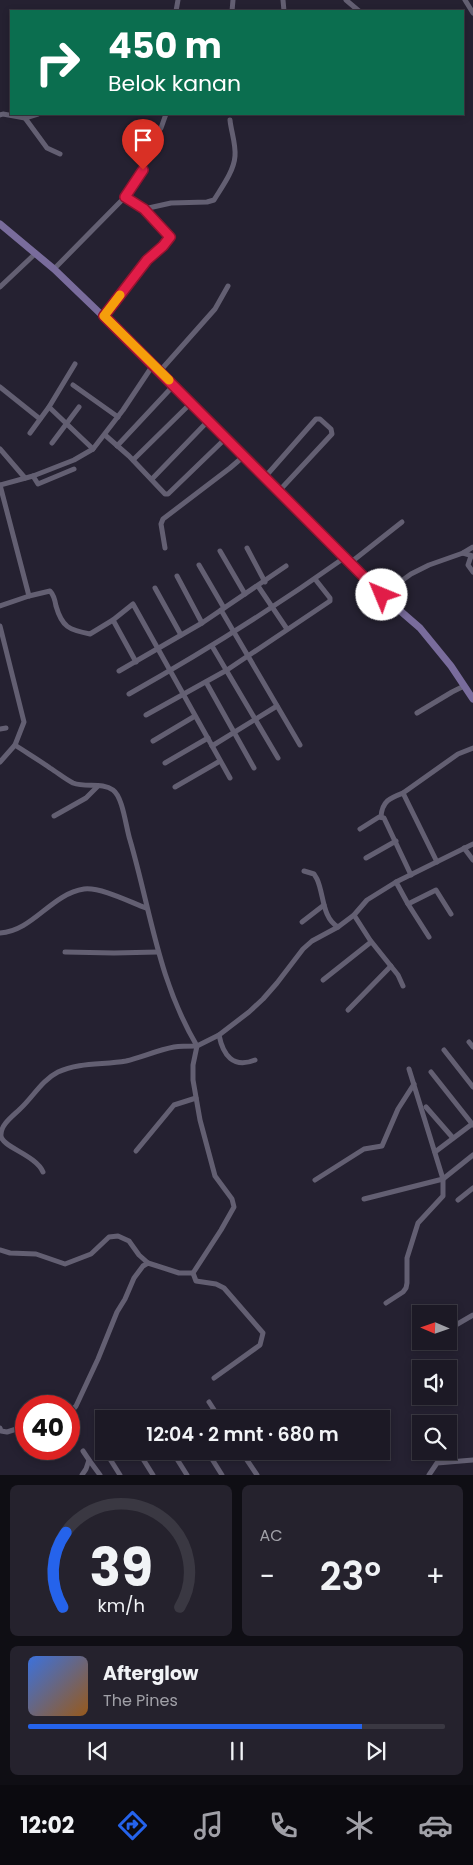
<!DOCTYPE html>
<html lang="id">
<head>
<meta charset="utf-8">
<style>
  :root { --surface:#1c1925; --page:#25222d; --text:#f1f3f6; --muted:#a0a0a7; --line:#3a3842; --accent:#2563eb }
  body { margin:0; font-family:Poppins,sans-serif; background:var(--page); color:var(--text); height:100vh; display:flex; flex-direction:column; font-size:19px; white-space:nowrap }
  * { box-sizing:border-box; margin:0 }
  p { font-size:16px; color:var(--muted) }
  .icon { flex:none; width:28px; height:28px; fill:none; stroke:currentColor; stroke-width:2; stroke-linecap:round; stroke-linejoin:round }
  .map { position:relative; height:1475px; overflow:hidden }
  .details { display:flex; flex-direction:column; gap:10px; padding:10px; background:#0f0e14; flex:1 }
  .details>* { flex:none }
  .hud { position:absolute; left:10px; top:10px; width:454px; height:105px; border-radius:0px; box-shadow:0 2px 8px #0003,0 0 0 1px var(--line); background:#0b6e4f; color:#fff; overflow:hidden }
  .needle { width:32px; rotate:272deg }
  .fabs { position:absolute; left:412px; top:1305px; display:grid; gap:10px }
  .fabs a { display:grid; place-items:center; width:45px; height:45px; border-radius:0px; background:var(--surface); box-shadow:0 2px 8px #0003,0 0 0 1px var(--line); font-size:25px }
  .speed { position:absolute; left:15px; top:1395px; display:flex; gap:10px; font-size:25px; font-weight:700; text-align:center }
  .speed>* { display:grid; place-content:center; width:65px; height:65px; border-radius:50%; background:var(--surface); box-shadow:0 2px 8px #0003,0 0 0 1px var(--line); line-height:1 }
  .speed .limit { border:8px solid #d22; background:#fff; color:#111 }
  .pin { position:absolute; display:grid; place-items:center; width:42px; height:42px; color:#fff; margin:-51px -21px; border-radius:50% 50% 50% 0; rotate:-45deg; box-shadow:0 0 5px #0007 }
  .pin .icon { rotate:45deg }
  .me { position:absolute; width:55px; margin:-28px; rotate:315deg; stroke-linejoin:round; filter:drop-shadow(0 0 4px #0008) }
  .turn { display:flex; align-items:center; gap:18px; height:105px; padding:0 15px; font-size:22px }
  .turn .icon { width:65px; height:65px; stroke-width:2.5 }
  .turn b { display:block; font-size:35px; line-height:42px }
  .big { font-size:38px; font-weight:600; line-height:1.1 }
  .details .card { flex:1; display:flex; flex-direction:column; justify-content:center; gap:8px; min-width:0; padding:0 18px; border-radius:8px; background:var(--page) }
  .details .dial { align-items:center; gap:0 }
  .dial svg { height:130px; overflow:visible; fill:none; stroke:var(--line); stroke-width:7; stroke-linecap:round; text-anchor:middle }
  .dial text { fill:var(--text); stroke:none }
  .song { display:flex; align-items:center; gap:15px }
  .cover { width:60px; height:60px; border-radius:8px; background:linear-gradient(135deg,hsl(220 70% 55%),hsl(30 70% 35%)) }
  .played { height:5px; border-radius:2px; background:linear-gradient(90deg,var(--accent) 80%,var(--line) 80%) }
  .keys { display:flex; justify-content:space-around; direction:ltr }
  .heat { display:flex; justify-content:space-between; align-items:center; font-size:28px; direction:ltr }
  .details .tiles { flex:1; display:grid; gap:10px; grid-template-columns:1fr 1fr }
  .card:last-child { grid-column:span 2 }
  .trip { position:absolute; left:95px; top:1410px; width:295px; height:50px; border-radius:0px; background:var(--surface); box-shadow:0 2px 8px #0003,0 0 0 1px var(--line); font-weight:600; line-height:50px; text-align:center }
  .tab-bar { display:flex; height:80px; justify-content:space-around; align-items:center; background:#0b0a0f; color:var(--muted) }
  .tab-bar .icon { width:35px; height:35px }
  .tab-bar .on { color:var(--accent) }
  .tab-bar b { font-size:22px; color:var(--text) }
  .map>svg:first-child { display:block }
</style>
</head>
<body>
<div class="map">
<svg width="473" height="1475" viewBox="0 0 473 1475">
  <rect width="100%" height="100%" fill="#252131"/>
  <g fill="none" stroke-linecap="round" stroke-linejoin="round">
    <g stroke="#635f72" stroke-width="5">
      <path d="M283,0L284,11"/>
      <path d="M346,0L359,11"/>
      <path d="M465,0L473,13"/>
      <path d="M176,11L178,0"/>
      <path d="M232,11L233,0"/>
      <path d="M0,115L3,114L25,118L38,114"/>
      <path d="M25,118L47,148L60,154"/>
      <path d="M147,147L151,139L161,128L166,114"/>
      <path d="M125,197L144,209L171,203L207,202L214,200C222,187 234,171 235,156C236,144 231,131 230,120"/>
      <path d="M54,269L125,197L143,170L148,154L146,144L135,123"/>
      <path d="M0,287L36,253"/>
      <path d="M104,316L147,260L163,246L170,237L144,209"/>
      <path d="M160,371L215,309L228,286"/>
      <path d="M73,385L118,417"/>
      <path d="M0,387L40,419"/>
      <path d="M49,407L93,449"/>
      <path d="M30,433L49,407L75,364"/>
      <path d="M105,435L129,456L165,494H168L226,438"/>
      <path d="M52,443L79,407"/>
      <path d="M117,446L174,385"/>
      <path d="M0,449L25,478"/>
      <path d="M133,460L191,403"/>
      <path d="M33,476L38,484L74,469"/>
      <path d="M265,477L316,419H320L331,429L332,434L279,491"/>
      <path d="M152,479L208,421"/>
      <path d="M0,485L33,476L74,460L93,449L123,410L153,365"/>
      <path d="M0,485L29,596"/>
      <path d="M165,548L161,524L163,519L230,468L244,456"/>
      <path d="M247,548L265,582"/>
      <path d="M220,551L245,594"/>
      <path d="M463,553L473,547"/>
      <path d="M471,556L468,565L473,572"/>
      <path d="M350,563L402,522"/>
      <path d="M199,565L224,608"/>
      <path d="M177,576L202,623"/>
      <path d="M258,586L287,629"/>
      <path d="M155,588L181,635"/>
      <path d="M382,595L411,574L429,565L463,553L473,556"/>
      <path d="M0,606L29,596L50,591C54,595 55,600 56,606C62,627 69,630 90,634L113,620L133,604L230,778"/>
      <path d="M221,610L300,745"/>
      <path d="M113,620L136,662"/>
      <path d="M0,626L24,722L15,745L0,762"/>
      <path d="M212,646L278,758"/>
      <path d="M119,671L202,623L286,566"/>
      <path d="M206,682L254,768"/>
      <path d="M129,694C204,652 275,607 344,558"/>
      <path d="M417,713L452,692L464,686"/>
      <path d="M146,715L227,670L330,601V598L315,579"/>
      <path d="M0,729L6,728"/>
      <path d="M153,741L195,716"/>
      <path d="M15,745C27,753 39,760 50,768C58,773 65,779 73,783C86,788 102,782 113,790C123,797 126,828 130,840C151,912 158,980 197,1046C189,1046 181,1046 174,1047C158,1050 142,1057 126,1061C104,1065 79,1062 58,1072C42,1080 33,1097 20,1109C13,1116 0,1125 1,1136C2,1147 36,1155 43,1172"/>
      <path d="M212,746L277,706"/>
      <path d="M165,763L208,738"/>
      <path d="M175,787L220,761"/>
      <path d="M54,816L86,798L98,786"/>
      <path d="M381,817C382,801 390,798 403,793"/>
      <path d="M360,829L379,817L384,818L411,875"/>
      <path d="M464,848L473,860"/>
      <path d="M366,858L396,841"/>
      <path d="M437,862L403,793L458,754L473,748"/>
      <path d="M304,871L314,874L317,879C324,894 322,918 338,927"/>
      <path d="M396,882L408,904L429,937"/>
      <path d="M408,904L436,890L451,914"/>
      <path d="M354,915L370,940L398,975L403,986"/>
      <path d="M302,922L324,905"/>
      <path d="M0,933C33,931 51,894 84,889C101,887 130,902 146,908"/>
      <path d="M65,952L114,953L158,952"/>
      <path d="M323,980L371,942"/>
      <path d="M348,1010L391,966"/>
      <path d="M219,1035C223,1055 233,1069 255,1060"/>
      <path d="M469,1042L473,1047"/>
      <path d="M444,1050L473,1087"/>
      <path d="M431,1072L473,1125"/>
      <path d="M426,1107L453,1138"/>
      <path d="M136,1151L174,1105L196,1098"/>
      <path d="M435,1152L472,1124"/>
      <path d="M315,1180L364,1149L382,1146L398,1109L414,1084"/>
      <path d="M364,1199L443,1179L473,1155"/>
      <path d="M458,1200L473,1188"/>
      <path d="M0,1250L10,1253L36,1254L65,1264L91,1254L109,1237L118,1236L129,1241L139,1255L148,1263"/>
      <path d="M386,1303L403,1292L406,1288L407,1283V1258L418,1223L443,1196V1179L409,1069"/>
      <path d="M449,1329L473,1315"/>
      <path d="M214,1378L260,1345L263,1333L224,1288L216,1284L196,1281L193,1273L221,1230L234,1207L232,1199L215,1176L200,1120L193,1080V1065L197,1046L219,1035L249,1012L263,999L277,983L303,949L312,941L338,927L354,915L367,900L396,882L473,844"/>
      <path d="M209,1402L220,1419"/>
      <path d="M182,1412L186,1419"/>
      <path d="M69,1414L76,1406L98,1359L117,1312L125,1299L134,1278L143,1266L148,1263L179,1273H193"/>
      <path d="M0,1428L1,1431L7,1432L26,1426"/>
      <path d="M97,1438L104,1449"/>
      <path d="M105,1451L120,1475"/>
      <path d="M138,1451L153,1475"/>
      <path d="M172,1451L187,1475"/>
      <path d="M207,1451L222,1475"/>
      <path d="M241,1451L257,1475"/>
      <path d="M89,1460L100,1475"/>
      <path d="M82,1475L86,1469L89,1460L83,1451"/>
      <path d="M429,1475L437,1463L473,1460"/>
    </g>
    <path stroke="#796c9c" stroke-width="7" d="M0,224L54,269L160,371L313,527L390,602L420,628L451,666L473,699"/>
  </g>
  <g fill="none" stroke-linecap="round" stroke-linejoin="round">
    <defs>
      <path id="route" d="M143,170L125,197L144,209L170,237L163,246L147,260L104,316L382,595"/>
    </defs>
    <use href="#route" stroke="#92132f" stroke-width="12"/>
    <use href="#route" stroke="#e11d48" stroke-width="9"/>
    <path stroke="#f59e0b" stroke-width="9" d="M120,295L104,316L169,380"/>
  </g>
</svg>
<div class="fabs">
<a><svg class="needle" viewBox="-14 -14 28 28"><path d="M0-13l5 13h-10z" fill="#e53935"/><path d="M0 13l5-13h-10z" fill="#a0a0a7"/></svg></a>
<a><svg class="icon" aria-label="sound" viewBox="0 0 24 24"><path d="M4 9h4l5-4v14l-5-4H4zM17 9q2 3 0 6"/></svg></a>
<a><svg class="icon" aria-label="search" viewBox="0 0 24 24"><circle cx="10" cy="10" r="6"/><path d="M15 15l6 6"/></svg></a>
</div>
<div class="speed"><div class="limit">40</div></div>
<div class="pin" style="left:143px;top:170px;background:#d93025"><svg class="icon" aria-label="arrive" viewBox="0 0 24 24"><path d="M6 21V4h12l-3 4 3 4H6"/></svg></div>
<svg class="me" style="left:382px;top:595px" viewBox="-20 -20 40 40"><circle r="19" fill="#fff"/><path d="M0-13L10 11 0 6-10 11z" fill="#e11d48"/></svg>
<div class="trip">12:04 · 2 mnt · 680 m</div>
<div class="hud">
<div class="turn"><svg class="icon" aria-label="right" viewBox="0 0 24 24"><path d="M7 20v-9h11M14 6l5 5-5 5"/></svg><div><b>450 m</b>Belok kanan</div></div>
</div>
</div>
<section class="details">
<div class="tiles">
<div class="card dial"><svg viewBox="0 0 100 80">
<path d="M14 69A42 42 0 1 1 86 69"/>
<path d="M14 69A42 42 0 0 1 16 23" stroke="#2563eb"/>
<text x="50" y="56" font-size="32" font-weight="700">39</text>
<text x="50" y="72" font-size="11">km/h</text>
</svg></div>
<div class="card"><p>AC</p>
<div class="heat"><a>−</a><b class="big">23°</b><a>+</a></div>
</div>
<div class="card">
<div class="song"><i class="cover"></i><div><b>Afterglow</b><p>The Pines</p></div></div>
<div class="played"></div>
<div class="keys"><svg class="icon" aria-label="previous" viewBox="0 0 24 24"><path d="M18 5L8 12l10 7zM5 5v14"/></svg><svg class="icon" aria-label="pause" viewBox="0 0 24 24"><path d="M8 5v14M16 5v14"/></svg><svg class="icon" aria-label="next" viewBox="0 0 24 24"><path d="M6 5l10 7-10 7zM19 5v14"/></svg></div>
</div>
</div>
</section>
<nav class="tab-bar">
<b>12:02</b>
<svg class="icon on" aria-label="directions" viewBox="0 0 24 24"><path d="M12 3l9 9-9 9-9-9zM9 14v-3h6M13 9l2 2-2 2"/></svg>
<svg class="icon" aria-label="music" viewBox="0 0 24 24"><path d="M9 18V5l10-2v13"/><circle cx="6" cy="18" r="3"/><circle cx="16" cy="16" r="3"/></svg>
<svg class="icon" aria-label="phone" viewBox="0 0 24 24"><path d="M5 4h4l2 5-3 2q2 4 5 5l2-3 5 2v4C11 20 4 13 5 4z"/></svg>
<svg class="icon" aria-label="climate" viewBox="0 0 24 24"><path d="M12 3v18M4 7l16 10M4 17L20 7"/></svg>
<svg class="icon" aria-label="car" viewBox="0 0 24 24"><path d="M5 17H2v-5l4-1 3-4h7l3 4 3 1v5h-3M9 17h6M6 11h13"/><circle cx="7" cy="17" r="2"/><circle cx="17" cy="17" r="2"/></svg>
</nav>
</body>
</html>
